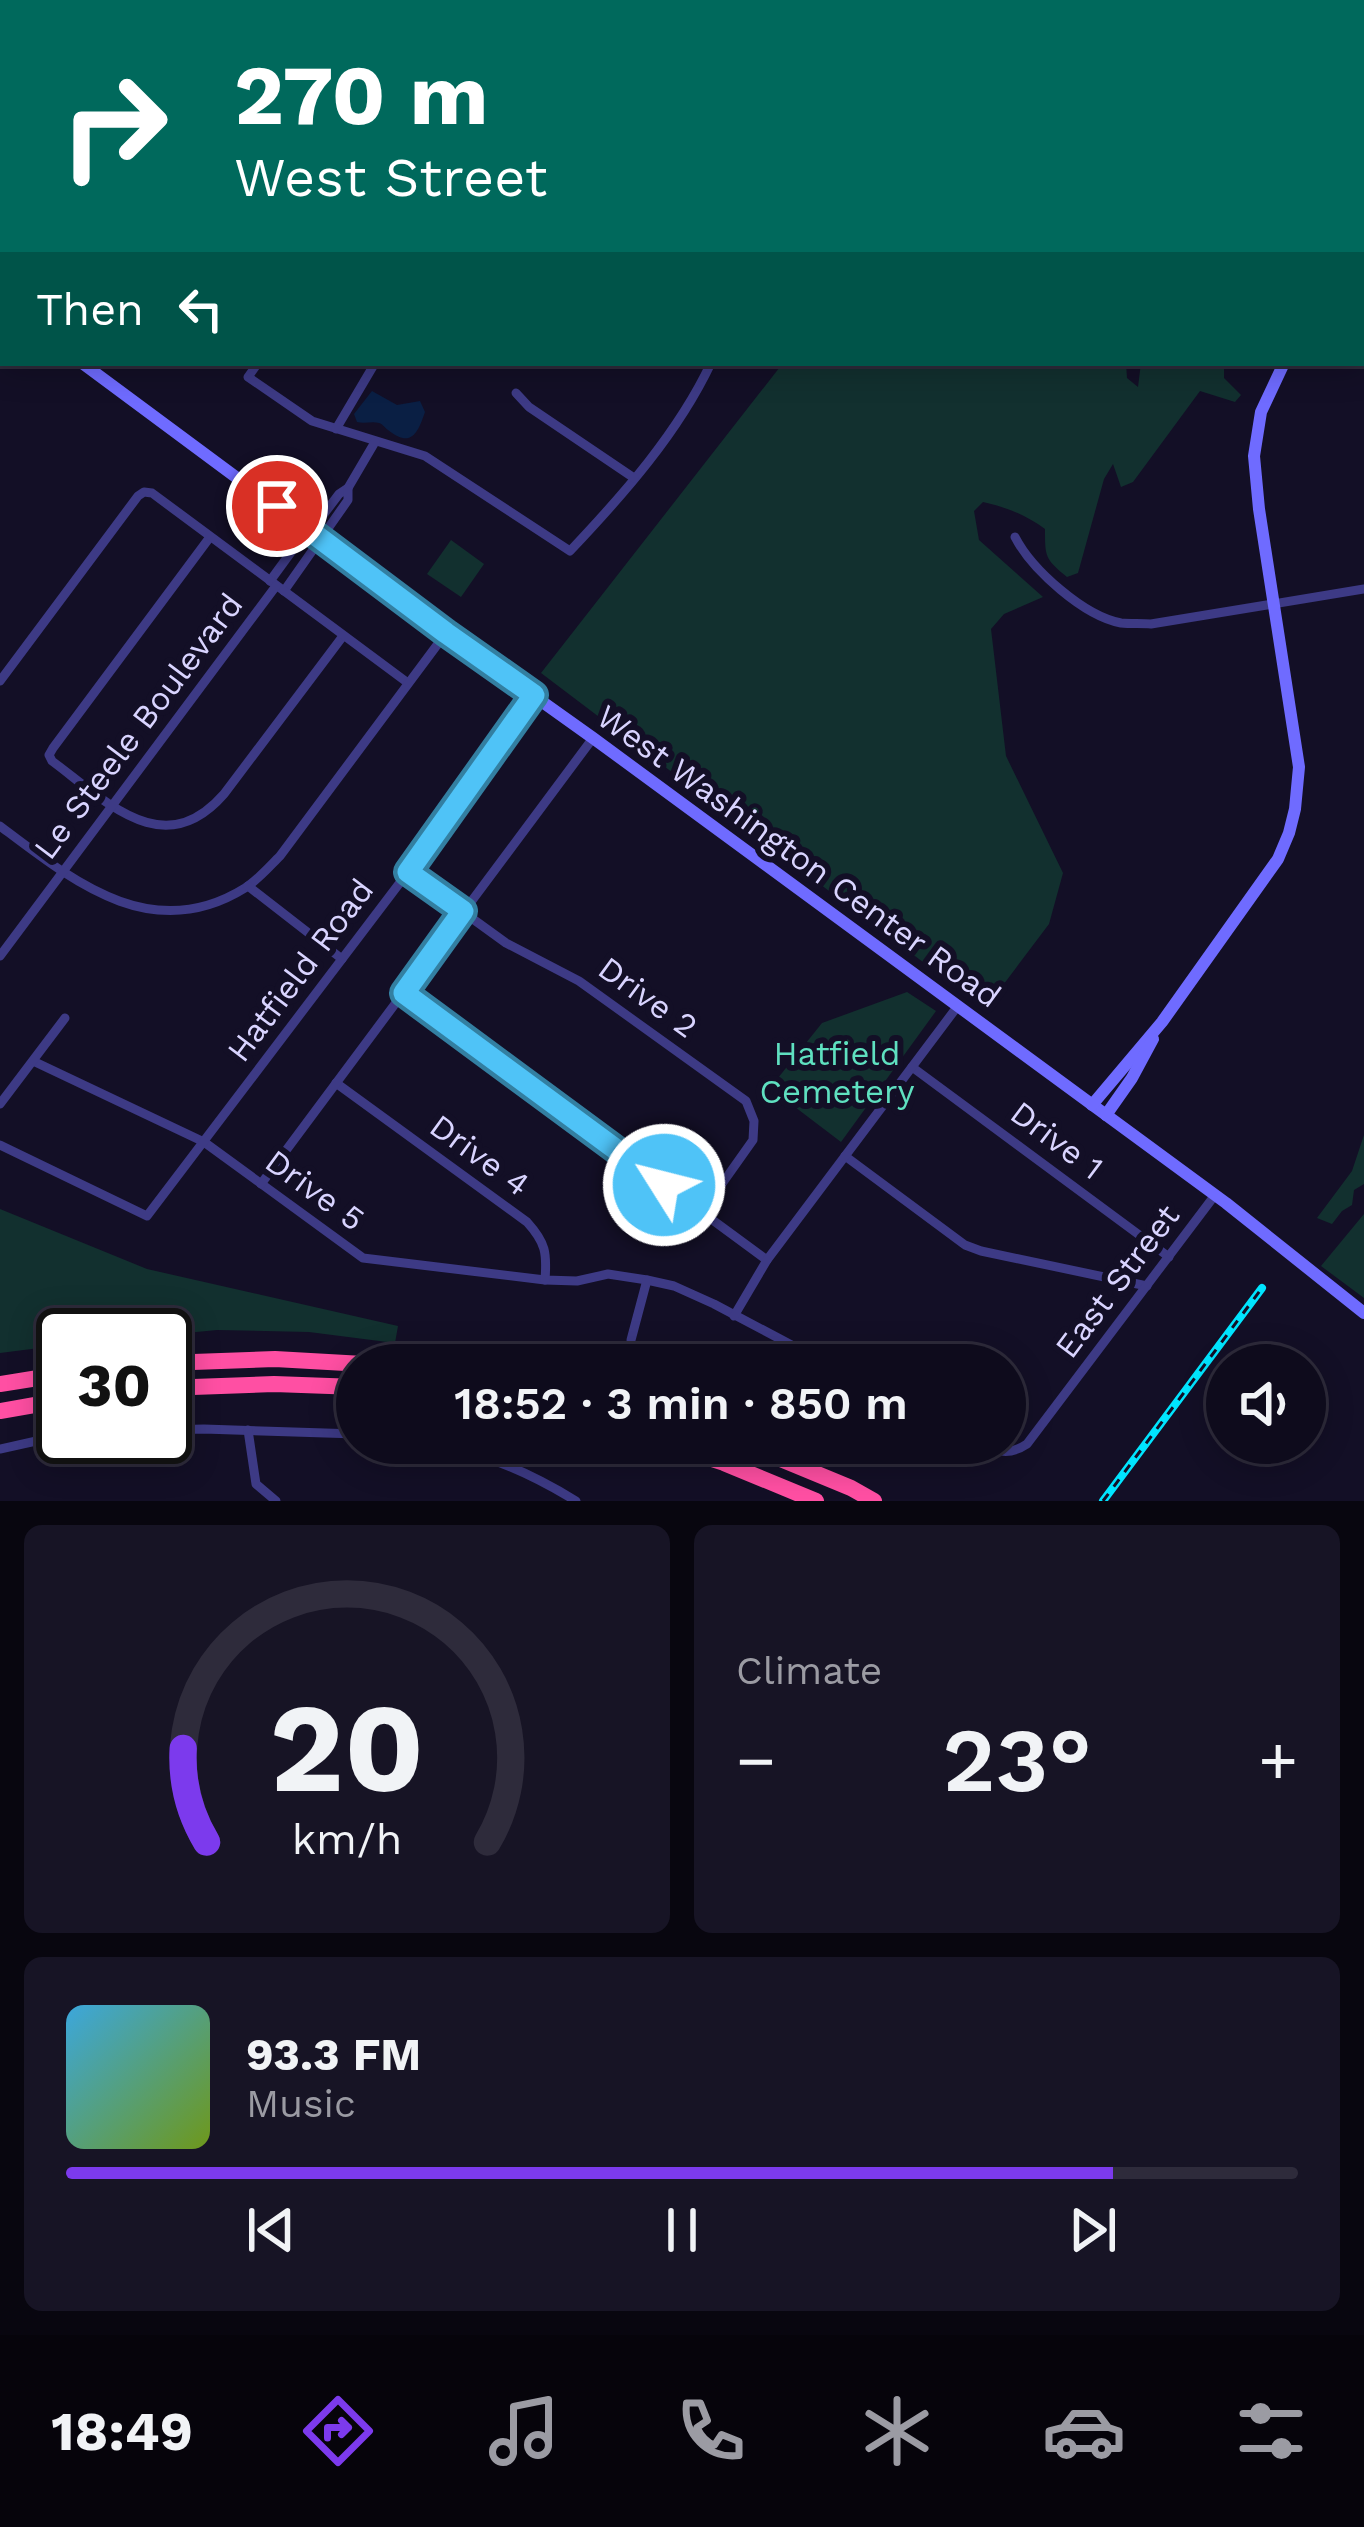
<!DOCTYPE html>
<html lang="en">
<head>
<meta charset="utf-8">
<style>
  :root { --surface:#0e0b1c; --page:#171425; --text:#f1f3f6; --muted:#9b9ba3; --line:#2e2b3b; --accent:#7c3aed }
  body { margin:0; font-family:"Work Sans",sans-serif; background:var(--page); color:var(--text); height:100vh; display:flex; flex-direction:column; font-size:45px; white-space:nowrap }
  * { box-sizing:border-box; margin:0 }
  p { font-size:39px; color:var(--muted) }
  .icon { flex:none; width:66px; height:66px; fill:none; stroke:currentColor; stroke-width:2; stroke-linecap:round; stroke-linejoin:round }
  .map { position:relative; height:1501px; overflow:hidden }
  .details { display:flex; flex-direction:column; gap:24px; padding:24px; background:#08060f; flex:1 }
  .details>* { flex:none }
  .hud { position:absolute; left:0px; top:0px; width:1365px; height:366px; box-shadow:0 6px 30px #0003,0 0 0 3px var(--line); background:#00695c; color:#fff; overflow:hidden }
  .controls { position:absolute; left:1206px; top:1344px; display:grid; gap:24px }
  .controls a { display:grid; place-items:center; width:120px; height:120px; border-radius:50%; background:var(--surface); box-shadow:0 6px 30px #0003,0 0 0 3px var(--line); font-size:60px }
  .speed { position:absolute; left:36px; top:1308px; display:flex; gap:24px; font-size:60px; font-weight:700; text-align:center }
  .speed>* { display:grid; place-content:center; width:156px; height:156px; border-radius:50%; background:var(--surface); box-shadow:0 6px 30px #0003,0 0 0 3px var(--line); line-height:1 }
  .speed .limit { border:6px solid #111; border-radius:18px; background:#fff; color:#111 }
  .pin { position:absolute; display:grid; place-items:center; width:102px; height:102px; color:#fff; margin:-51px; border:6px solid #fff; border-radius:50%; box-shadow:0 3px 12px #0007 }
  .me { position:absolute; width:132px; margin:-66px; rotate:306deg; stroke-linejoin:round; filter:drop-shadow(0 0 9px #0008) }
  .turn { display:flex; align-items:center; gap:42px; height:252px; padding:0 36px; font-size:54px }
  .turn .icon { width:156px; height:156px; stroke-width:2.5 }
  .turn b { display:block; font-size:84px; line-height:102px }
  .then { display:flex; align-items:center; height:114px; padding:0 36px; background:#0003; gap:24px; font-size:45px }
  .big { font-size:90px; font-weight:600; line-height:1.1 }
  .details .tile { flex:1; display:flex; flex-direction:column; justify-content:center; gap:18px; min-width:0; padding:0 42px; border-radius:18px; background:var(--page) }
  .details .dial { align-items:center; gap:0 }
  .dial svg { height:312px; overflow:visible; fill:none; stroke:var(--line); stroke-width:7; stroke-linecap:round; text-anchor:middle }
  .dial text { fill:var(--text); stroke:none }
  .song { display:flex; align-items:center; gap:36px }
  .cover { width:144px; height:144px; border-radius:18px; background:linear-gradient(135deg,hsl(200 70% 55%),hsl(80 70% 35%)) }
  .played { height:12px; border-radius:6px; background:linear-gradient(90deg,var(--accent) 85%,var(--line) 85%) }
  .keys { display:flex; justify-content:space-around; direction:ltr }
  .heat { display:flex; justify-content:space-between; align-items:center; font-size:66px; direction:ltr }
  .details .tiles { flex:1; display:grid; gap:24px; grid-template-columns:1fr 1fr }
  .tile:last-child { grid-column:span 2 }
  .trip { position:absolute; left:336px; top:1344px; width:690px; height:120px; border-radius:60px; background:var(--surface); box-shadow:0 6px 30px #0003,0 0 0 3px var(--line); font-weight:600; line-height:120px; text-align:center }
  .tab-bar { display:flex; height:192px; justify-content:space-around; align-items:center; background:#06040b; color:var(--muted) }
  .tab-bar .icon { width:84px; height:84px }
  .tab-bar .on { color:var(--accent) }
  .tab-bar b { font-size:54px; color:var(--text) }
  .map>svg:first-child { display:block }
</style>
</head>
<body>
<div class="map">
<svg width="1364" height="1501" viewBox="0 0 1364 1501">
  <rect width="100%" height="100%" fill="#130f26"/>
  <g fill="#12302f">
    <path d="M783,363H1126L1127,378L1138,387L1141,363H1224V378L1241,395L1235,402L1200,391L1133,482L1121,487L1113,464L1104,479L1078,573L1067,577C1045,559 1045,557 1045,529C1026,515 1006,507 983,502L974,511L979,540L1043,597L1004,614L991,629L1006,756L1063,873L1049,924L985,1009L541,673Z"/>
    <path d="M451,540L484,564L461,597L427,574Z"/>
    <path d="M907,992L936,1011L841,1142L770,1088L822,1023Z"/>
    <path d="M1364,1135V1184L1354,1190L1352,1205L1342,1211L1332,1224L1317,1218L1352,1171Z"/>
    <path d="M0,1209L147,1269L398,1326L395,1343L309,1332L217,1330L165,1335H63V1345L0,1353Z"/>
    <path d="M1364,1214V1298L1321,1266Z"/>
  </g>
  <path fill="#0a1f44" d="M372,391L397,405L420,401L425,412C418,432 412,449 388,430C385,428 383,424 379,423C372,421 365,424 357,422L354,414Z"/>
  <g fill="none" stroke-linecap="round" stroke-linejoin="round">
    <g stroke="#3d3a85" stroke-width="9">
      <path d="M254,3L256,0"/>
      <path d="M868,3L870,0"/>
      <path d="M987,3L989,0"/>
      <path d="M1338,3L1340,0"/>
      <path d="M0,339L3,335"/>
      <path d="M258,363L248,377L312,421L425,456L570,551C623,495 678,433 711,363"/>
      <path d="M516,393L529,407L634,478"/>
      <path d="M336,429L375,363"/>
      <path d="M311,531L339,494L348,488L375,442"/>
      <path d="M210,537L53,748L49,755L52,761C107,802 164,863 224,794L343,636"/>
      <path d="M1015,537C1032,570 1084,616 1121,623C1131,624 1142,623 1151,624L1364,589"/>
      <path d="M270,581L308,529"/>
      <path d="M284,591L348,500V488"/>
      <path d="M0,681L138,496L144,492L152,493L408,683"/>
      <path d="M0,826C73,881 152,946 245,888C258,880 269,867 280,856L446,633"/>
      <path d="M408,872L506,943L579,981L746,1101L754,1121L753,1140L702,1212"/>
      <path d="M248,886L342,959"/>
      <path d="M0,956L276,586"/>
      <path d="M404,993L767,1260"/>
      <path d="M33,1061L204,1142L363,1258L545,1280L577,1281L608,1274L647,1280L674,1286L714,1304L829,1365"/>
      <path d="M912,1067L1169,1257"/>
      <path d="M336,1083L527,1222C546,1243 547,1253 545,1280"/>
      <path d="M0,1104L65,1018"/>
      <path d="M0,1145L147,1216L408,872L534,695"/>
      <path d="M845,1156L965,1245L981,1251L1147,1286"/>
      <path d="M261,1184L593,738"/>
      <path d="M734,1316L767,1260L957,1007"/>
      <path d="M631,1340L647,1280"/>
      <path d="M165,1430L204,1429L357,1434"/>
      <path d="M248,1430L256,1484L276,1501"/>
      <path d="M436,1443C491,1457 527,1471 576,1501"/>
      <path d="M980,1443C998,1452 1009,1456 1027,1444L1215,1195"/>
      <path d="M0,1449L63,1435"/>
    </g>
    <g stroke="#6f6bff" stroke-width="12">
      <path d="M1214,0L1218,3"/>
      <path d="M1362,111L1364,113"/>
      <path d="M1362,253L1364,249"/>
      <path d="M0,303L3,305"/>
      <path d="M82,363L446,633L593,738L1226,1203L1364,1313"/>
      <path d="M1092,1105L1162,1022L1278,859L1289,833L1295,809L1299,767L1259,509L1254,456L1261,412L1284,363"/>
      <path d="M1106,1115L1132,1078L1153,1039"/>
    </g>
    <g stroke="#ff4fa3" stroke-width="16">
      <path d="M165,1363L275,1359L381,1365"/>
      <path d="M0,1384L63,1374"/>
      <path d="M165,1388L274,1384L357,1387"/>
      <path d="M0,1411L63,1400"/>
      <path d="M662,1443L724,1463L816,1501"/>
      <path d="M742,1443L851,1488L874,1501"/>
    </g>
    <defs>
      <path id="rail" d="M1103,1501L1262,1288"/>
    </defs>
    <use href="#rail" stroke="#00e5ff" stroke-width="8"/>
    <use href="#rail" stroke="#130f26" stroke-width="3" stroke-dasharray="9" stroke-linecap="butt"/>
  </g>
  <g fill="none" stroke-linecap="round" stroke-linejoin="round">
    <defs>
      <path id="route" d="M277,506L446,633L534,695L408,872L463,911L404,993L664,1185"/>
    </defs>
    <use href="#route" stroke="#337fa1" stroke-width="30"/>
    <use href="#route" stroke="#4fc3f7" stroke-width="21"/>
  </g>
  <g text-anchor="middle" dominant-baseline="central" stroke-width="12" stroke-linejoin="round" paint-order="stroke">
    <g font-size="33" fill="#d9d4ff" stroke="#130f26">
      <text transform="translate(138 726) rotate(-53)">Le Steele Boulevard</text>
      <text transform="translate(799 856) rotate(36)">West Washington Center Road</text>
      <text transform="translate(300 970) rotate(-53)">Hatfield Road</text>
      <text transform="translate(648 997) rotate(36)">Drive 2</text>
      <text transform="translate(1057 1140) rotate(37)">Drive 1</text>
      <text transform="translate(480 1155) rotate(36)">Drive 4</text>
      <text transform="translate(315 1190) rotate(36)">Drive 5</text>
      <text transform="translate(1117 1281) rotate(-53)">East Street</text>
    </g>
    <g font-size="33" fill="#5fe0c0" stroke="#130f26">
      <text x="837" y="1053">Hatfield<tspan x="837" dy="38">Cemetery</tspan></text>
    </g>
  </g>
</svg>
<div class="controls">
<a><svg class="icon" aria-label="sound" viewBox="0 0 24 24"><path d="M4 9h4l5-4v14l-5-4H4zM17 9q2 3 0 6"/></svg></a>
</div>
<div class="speed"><div class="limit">30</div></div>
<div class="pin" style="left:277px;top:506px;background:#d93025"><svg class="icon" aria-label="arrive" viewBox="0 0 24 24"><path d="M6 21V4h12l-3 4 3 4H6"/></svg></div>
<svg class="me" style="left:664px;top:1185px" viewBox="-20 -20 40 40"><circle r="17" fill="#4fc3f7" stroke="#fff" stroke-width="3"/><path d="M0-11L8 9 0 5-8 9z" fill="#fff"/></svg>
<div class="trip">18:52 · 3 min · 850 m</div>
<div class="hud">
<div class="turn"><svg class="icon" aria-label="right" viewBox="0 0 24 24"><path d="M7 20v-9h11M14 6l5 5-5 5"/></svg><div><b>270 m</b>West Street</div></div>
<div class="then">Then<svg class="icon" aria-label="left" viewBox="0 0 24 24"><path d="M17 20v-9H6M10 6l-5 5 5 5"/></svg></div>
</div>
</div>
<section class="details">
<div class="tiles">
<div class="tile dial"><svg viewBox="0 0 100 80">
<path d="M14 69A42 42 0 1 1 86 69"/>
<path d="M14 69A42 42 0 0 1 8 45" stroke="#7c3aed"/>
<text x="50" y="56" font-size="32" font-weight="700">20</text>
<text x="50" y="72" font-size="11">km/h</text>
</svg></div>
<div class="tile"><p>Climate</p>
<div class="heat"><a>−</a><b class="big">23°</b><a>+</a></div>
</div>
<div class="tile">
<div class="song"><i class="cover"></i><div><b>93.3 FM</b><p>Music</p></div></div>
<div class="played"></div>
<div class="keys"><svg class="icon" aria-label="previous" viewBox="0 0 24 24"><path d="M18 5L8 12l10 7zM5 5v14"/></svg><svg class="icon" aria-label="pause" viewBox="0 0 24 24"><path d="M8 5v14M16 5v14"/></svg><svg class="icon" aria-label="next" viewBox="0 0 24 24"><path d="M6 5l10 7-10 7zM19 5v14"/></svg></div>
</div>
</div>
</section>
<nav class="tab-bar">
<b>18:49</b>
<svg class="icon on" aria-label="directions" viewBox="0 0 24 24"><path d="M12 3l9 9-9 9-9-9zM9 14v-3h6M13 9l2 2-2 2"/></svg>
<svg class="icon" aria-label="music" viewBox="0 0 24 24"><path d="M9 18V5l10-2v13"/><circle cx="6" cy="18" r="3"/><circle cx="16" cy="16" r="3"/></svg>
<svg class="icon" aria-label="phone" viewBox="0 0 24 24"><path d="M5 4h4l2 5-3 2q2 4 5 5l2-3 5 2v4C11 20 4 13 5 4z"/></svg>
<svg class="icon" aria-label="climate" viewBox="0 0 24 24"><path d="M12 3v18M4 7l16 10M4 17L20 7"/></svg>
<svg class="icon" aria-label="car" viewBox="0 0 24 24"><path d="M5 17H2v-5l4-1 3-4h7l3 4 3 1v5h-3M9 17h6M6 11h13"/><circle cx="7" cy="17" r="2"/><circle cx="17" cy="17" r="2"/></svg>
<svg class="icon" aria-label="filters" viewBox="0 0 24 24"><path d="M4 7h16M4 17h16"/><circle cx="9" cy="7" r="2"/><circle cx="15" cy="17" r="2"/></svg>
</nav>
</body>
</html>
